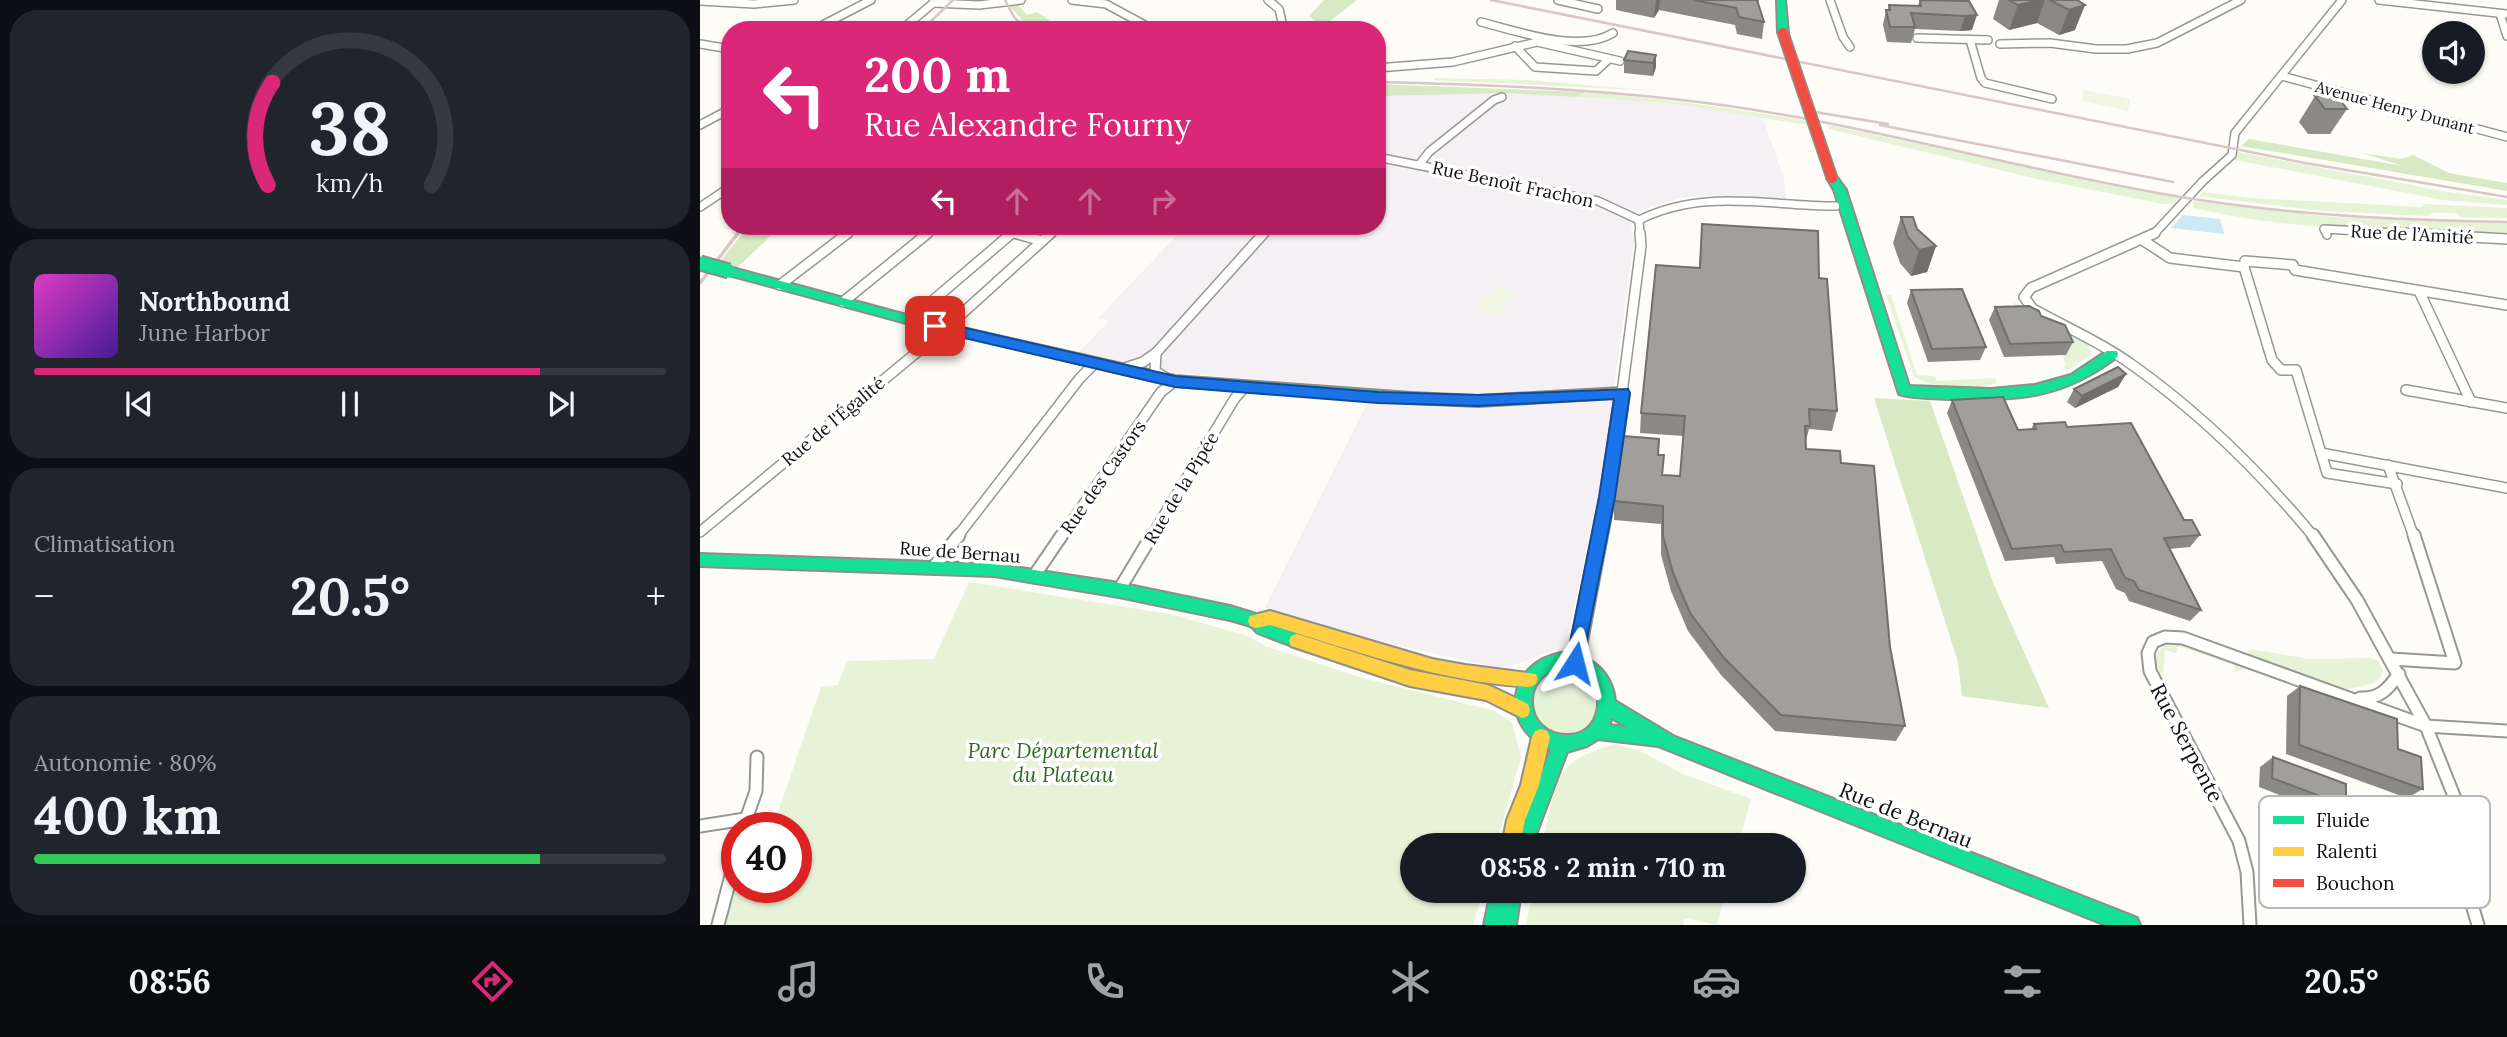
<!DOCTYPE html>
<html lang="fr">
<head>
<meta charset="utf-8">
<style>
  :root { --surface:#171b24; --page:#20242c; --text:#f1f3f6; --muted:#9ea1a6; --line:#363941; --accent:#db2777 }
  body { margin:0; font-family:Lora,serif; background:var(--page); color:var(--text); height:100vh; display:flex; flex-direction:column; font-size:26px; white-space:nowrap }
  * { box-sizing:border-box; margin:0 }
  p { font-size:23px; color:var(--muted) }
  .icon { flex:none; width:38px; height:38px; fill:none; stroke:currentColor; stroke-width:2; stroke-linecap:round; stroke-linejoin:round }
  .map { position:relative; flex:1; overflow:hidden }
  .details { display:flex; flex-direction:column; gap:10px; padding:10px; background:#0d0f14; width:700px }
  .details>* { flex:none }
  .banner { position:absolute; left:21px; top:21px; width:665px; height:214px; border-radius:28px; box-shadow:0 2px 5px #0004; background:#db2777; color:#fff; overflow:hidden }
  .tools { position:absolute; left:1722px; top:21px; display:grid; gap:14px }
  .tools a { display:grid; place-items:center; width:63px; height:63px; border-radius:50%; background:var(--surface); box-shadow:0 2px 5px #0004; font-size:35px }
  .speed { position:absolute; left:21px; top:812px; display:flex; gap:14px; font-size:35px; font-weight:700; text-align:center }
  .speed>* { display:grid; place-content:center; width:91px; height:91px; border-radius:50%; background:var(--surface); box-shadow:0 2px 5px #0004; line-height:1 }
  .speed .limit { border:10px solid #d22; background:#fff; color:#111 }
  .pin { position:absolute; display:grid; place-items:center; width:60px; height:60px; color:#fff; margin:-30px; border-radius:14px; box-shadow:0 4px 10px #0006 }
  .me { position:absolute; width:77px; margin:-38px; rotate:9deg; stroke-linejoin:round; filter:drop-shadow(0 0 5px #0008) }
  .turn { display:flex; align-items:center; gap:24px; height:147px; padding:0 28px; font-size:32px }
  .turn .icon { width:91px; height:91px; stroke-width:2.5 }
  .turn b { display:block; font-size:49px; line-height:60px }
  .lanes { display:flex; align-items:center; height:66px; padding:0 28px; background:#0003; justify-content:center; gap:35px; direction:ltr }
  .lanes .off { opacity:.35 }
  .big { font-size:52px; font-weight:700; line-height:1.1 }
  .details .widget { flex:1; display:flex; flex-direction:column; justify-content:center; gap:10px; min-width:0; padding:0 24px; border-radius:28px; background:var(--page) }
  .details .dial { align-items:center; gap:0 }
  .dial svg { height:182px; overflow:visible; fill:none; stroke:var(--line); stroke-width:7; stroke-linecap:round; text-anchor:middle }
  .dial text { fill:var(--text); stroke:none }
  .song { display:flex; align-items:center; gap:21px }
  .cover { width:84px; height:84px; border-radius:10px; background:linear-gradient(135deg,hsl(310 70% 55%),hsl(260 70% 35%)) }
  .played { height:7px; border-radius:4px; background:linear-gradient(90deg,var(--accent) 80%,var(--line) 80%) }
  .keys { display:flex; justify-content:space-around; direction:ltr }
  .heat { display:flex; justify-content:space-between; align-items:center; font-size:38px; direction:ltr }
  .charge { height:10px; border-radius:5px; background:linear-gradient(90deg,#34c759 80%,var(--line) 0) }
  .trip { position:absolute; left:700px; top:833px; width:406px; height:70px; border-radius:35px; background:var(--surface); box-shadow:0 2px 5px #0004; font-weight:700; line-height:70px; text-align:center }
  .tabs { display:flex; height:112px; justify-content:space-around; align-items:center; background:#090b0e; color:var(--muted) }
  .tabs .icon { width:49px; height:49px }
  .tabs .on { color:var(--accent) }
  .tabs b { font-size:32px; color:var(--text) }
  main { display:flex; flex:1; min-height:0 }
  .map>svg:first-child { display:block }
</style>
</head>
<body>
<main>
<section class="details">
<div class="widget dial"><svg viewBox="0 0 100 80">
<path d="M14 69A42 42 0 1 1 86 69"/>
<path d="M14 69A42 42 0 0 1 16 24" stroke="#db2777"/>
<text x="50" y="56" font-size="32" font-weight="700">38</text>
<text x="50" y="72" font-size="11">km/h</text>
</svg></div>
<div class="widget">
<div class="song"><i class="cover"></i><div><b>Northbound</b><p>June Harbor</p></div></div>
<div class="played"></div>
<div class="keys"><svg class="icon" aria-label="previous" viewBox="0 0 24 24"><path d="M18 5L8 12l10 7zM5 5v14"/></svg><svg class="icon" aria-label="pause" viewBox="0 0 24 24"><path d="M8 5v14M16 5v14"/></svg><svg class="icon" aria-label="next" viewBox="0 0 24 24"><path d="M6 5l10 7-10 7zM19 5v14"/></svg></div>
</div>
<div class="widget"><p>Climatisation</p>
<div class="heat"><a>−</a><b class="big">20.5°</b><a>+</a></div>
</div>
<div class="widget"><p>Autonomie · 80%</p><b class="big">400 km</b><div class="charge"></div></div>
</section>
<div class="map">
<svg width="1807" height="925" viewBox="0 0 1807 925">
  <rect width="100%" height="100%" fill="#fdfcf7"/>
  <path fill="#f5f0f3" d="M791,91L974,104L1063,118L1084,179L1086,199L1016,195L981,198L944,209L930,219L934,241L900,490L869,631L864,642L850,651L821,663L798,668L692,644L565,608L675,388L475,373L378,353L409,321L398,318L486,226H677V92Z"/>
  <g fill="#e7f3d7">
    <path d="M734,78L827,80L959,91L734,80Z"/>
    <path d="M885,92C959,98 1032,108 1106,121L1107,125L975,104L877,97Z"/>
    <path d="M1128,125L1479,198L1474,204H1463L1337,179L1129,129Z"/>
    <path d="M1538,152L1748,192L1807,200V205L1743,200L1535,160Z"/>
    <path d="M1503,192L1551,198L1722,207L1724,204L1807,208V218L1761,217L1754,213H1731L1727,216L1621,211L1499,196Z"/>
    <path d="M1493,201L1634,217L1807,223V234C1703,231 1595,232 1494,208Z"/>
    <path d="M1186,295H1191L1217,375L1235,376L1237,381L1295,378L1297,383C1279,390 1229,389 1214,376Z"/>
    <path d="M1313,302L1380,339L1387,343L1392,354L1367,371L1364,367L1366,366L1363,355L1366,354L1359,338L1323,318Z"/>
    <path d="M269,582L470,614L548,636L565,646L659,677L795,711L812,723L821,757L796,845H712V891H783L773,925H24L37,883V887H96V828H63L73,822L77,815L121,687L138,685L147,661L234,659Z"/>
    <path d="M1475,643L1485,645L1549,668L1535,672L1534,665L1478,646L1476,653L1465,650L1463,678L1455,662C1457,650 1462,645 1475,643Z"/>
    <path d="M1550,649L1609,659L1671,658L1678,660L1683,671L1680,678L1672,684L1647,689L1547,656Z"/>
    <circle cx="865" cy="703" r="33"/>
    <path d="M915,744L938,750L983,774L1051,799L1038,845H843C847,824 852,787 865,770C876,756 899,749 915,744Z"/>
    <path d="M833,891H1026L1017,925L984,918L983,925H826Z"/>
  </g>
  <g fill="#d8eac5">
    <path d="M624,0H657L626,24L617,23L609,16Z"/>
    <path d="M309,5H318L327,15L337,12L364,30H331Z"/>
    <path d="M677,84L885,92L877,97L809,93L677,96Z"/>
    <path d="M1549,139L1703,166L1662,153L1701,159L1713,155L1749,173L1807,183V191L1541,146Z"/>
    <path d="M48,226H81L37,268L19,263Z"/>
    <path d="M1174,398L1230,401L1294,585L1349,708L1262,696L1258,662Z"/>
  </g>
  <g fill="#f0f6e1">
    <path d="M1384,90L1430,99L1428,111L1382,101Z"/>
    <path d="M795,286L815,293L798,317L777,310Z"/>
  </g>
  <path fill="#cde8f7" d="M1483,215L1520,219L1524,234L1471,228Z"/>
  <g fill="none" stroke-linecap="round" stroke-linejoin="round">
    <defs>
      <g id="street-far2">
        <path d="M372,0L406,4L454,30"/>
        <path d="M568,0L579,9L583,26L580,30"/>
        <path d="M858,0L898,9"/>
        <path d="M1130,0L1143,37L1150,47"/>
        <path d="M1679,0L1807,14"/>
        <path d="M0,1L54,4L94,0"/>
        <path d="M233,3L279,5L321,0"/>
        <path d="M1800,14L1807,36"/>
        <path d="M781,22C817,31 879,54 913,33"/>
        <path d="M113,30L171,0"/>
        <path d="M201,30L237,0"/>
        <path d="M1217,38L1288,40"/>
        <path d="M1270,40L1281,78L1285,83L1352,99"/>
        <path d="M0,44L30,49"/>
        <path d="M1300,44L1350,43L1396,49H1427L1457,43L1541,0"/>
        <path d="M815,46L835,67L896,71L909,59"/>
        <path d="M677,68L753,62L837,42L920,61"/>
        <path d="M1582,76L1807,137"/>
        <path d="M0,125L30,109"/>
        <path d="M677,157L898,201L939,220"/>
        <path d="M719,165L729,152L794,100L802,97"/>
        <path d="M0,207L30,187"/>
        <path d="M939,220C1004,188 1067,206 1136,206"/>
        <path d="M939,220L940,235"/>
        <path d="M288,226L320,235"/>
        <path d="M145,235L157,226"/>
        <path d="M226,235L237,226"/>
        <path d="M310,235L321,226"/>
        <path d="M349,235L359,226"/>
        <path d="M563,235L571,226"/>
        <path d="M1453,235L1503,181L1532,155L1535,133L1642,0"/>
        <path d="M1627,235L1624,229L1733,235"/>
      </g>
      <g id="street-far1">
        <path d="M314,233L342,241"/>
        <path d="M1455,233L1331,288L1324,297L1333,309C1365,327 1401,342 1431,364C1499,412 1561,473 1614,537"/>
        <path d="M1701,233L1807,239"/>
        <path d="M1444,241L1470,258L1544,267L1545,261L1593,265L1595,270L1807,305"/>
        <path d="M1544,267L1572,360L1581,370H1596L1621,453"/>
        <path d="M80,285L148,233"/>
        <path d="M1719,291L1771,402"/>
        <path d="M143,302L228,233"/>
        <path d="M210,320L312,233"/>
        <path d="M422,369L443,362L456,353"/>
        <path d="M466,378L455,371L456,353L564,233"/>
        <path d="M1706,390L1807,408"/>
        <path d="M922,393L941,246L940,233"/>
        <path d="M1688,465L1714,537"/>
        <path d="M1697,484L1627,473L1621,453L1807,488"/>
        <path d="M0,532L245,329L351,233"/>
        <path d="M257,537L380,378L394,364"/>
        <path d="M361,537L461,392L475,381"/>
        <path d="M451,537L535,398L545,387"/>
      </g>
      <g id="street">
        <path d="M1613,535L1657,600L1726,726L1758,806L1764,878L1778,925"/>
        <path d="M233,568L259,535"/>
        <path d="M334,576L362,535"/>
        <path d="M419,590L452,535"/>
        <path d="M1691,659L1755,663L1714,535"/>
        <path d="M1660,698C1680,699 1688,689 1699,674"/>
        <path d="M0,826L45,819"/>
        <path d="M43,828L56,791L57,757"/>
        <path d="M18,925L37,853"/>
        <path d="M1550,925L1547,872L1539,841L1450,671L1448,653L1453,642L1465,637L1483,638L1726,726L1807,731"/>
      </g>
      <g id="fast">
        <path d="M1077,0H1085L1088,33L1083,36L1078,33Z"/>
        <path d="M1132,175L1136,176L1146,190L1209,386L1291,389L1335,385L1371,375L1407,351H1417L1418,354L1417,357C1363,398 1319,401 1253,399C1236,398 1216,399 1199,394L1134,190L1127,178Z"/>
        <path d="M29,267L210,316L475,376L711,393L718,398L711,403L475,386L210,324L25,274V268Z"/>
        <path d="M0,554L294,564L419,583L530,606L562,616L570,623L603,636L605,641L603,646L597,648L558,633L551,626L530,620L419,597L294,576L0,566Z"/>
        <path d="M861,653C890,653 912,672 915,701L973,736L1430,915L1437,918L1440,925H1406L958,746L898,739L887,746L867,752L832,845H814L851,749C799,729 806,663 861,653ZM865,668C909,671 908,735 868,735C822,736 819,671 865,668ZM912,718L927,727L909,725Z"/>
        <path d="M791,891H821L816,925H784Z"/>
      </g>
      <g id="slow">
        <path d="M922,388L929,393L915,494L883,663L881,668L875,670L869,668L867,663L901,494L915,398L778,406L711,403L704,398L711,393L778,396Z"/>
        <path d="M570,611L732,659L765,665L836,674L838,679L836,684L830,687C739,682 656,651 570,625L556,628L550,626L548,621L550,616Z"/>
        <path d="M597,634L710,670L788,685L828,704L830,710L828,716L822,718L786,700L710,686L591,646L589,641L591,636Z"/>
        <path d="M841,729L847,731L850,737L839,785L825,820L820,845H802L807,820L821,785L832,737L835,731Z"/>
      </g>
    </defs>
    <use href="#street-far2" stroke="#979795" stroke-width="10"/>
    <use href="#street-far1" stroke="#979795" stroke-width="12"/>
    <use href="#street" stroke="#979795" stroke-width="15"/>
    <use href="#fast" stroke="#8e8d8b" stroke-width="4"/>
    <use href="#slow" stroke="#8e8d8b" stroke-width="4"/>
    <use href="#street-far2" stroke="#fffffe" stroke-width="7"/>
    <use href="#street-far1" stroke="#fffffe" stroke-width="9"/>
    <use href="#street" stroke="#fffffe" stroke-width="11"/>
    <use href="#fast" fill="#16e098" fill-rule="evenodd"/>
    <use href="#slow" fill="#ffcf43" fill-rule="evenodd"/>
    <g stroke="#d9c6c7" stroke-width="2.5">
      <path d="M305,0L314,17L327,30"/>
      <path d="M791,0L1605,163L1807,197"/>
      <path d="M222,30L253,0"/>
      <path d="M677,82C801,85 926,90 1049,109C1194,132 1336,173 1481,197C1589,215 1698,220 1807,222"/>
      <path d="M1115,112L1188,124"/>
      <path d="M1180,125L1473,182"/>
      <path d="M36,235L43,226"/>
    </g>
    <path stroke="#d9c6c7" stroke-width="3.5" d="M0,283L38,233"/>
    <defs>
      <path id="fast-bridge" d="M0,263L29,271"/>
      <path id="jam-bridge" d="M1083,33L1132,178"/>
    </defs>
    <use href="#fast-bridge" stroke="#8e8d8b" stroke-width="17" stroke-linecap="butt"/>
    <use href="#jam-bridge" stroke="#8e8d8b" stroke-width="13" stroke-linecap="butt"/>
    <use href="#fast-bridge" stroke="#16e098" stroke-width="13"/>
    <use href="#jam-bridge" stroke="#f24e42" stroke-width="10"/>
  </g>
  <g fill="#8a8986">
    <path d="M916,0H1059L1058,5L1064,22L1062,39L1037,34L1035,25L959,10L954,18L916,10Z"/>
    <path d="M1220,0L1269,1L1272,30L1260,31L1215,29L1211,43L1187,42L1183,25L1186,10H1188L1189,5H1218Z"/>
    <path d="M1299,0H1377L1375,30L1359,35L1337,23L1309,30L1293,19Z"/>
    <path d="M956,55V67L953,76L924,73V60Z"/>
    <path d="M1615,96L1647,109L1630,134H1608L1599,122Z"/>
    <path d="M1201,217L1217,229L1236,246L1227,272L1211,276L1200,263L1193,243Z"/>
    <path d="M1002,224L1119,278L1137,411L1132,431L1109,429L1106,441V449L1141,463L1190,647L1205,726L1196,741L1075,731L1021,675L988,631L971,591L961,555V524L914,520V501L958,455L962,475L980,476L983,436L940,433L941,413L999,268Z"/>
    <path d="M1211,290L1286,347L1280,360L1228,362L1207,303Z"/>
    <path d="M1295,307L1341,316L1373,342L1366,355L1304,357L1289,320Z"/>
    <path d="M1426,374L1418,387L1375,408L1367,402L1374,389Z"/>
    <path d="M1252,400L1318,430L1331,429L1334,424L1367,427L1484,520L1500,535L1490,547L1469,549L1501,610L1490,621L1429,601L1425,593L1416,589L1402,561L1356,564L1354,557L1305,561L1247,413Z"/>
    <path d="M1600,686L1698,749L1723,789L1707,798L1586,754L1587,696Z"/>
    <path d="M1573,757L1646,806L1631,815L1559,787L1560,767Z"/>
  </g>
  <g fill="#716f6d">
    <path d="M956,0H960L959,10L954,18Z"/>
    <path d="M1339,0H1345L1337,23L1309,30L1318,5Z"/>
    <path d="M1385,5L1375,30L1359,35L1369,10Z"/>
    <path d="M1277,15L1272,30L1260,31L1265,16Z"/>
    <path d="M956,55V67L953,76V63Z"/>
    <path d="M1236,246L1227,272L1211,276L1219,250Z"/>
    <path d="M1426,374L1418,387L1375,408L1382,396Z"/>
  </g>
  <g fill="#a19f9c" stroke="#716f6d" stroke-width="2">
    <path d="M993,0H1057L1064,22L1039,17L1036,8Z"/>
    <path d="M1220,0L1269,1L1277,15L1265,16L1211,13L1215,27H1190L1186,10H1190L1189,5L1221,6Z"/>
    <path d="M1309,0H1339L1318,5Z"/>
    <path d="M1350,0H1377L1385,5L1369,10Z"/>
    <path d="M928,51L956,55L953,63L924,60Z"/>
    <path d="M1615,96H1637L1647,109H1625Z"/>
    <path d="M1201,217H1213L1217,229L1236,246L1219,250L1208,237Z"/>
    <path d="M1002,224L1118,231L1119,278L1127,279L1137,411L1109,409L1110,426H1105L1106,449L1140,451L1141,463L1174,466L1190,647L1205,726L1081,715L1024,658L990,613L973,573L963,536V506L914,501L924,436L959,439L958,455H964L962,475L980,476L985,416L941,413L956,265L1000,268Z"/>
    <path d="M1262,289L1286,347L1232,349L1211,290Z"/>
    <path d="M1329,306L1339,311L1341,316L1365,325L1373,342L1310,344L1295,307Z"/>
    <path d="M1418,367L1426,374L1382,396L1374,389Z"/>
    <path d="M1303,397L1318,430L1336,429L1334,424L1365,422L1367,427L1431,423L1484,520H1492L1500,535L1464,538L1501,610L1439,590L1434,581L1425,578L1411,549L1364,552L1361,545L1312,549L1252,400Z"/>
    <path d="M1600,686L1697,719L1698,749L1721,757L1723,789L1599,745Z"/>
    <path d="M1573,757L1646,784V806L1572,778Z"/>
  </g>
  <path fill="#1a73e8" stroke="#114b97" stroke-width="2" d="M235,321L475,376L678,392L778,395L928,389L930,393L915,497L881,669L875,671L868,669L866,663L899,497L914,399L778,406L678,403L475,387L230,330L228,326Z"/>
  <g text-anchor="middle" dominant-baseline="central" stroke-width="7" stroke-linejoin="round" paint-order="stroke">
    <g font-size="16" fill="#111" stroke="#fff">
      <text transform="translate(1695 107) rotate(15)">Avenue Henry Dunant</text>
    </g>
    <g font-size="18" fill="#111" stroke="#fff">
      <text transform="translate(813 184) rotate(12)">Rue Benoît Frachon</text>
      <text transform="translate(1712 234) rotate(3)">Rue de l’Amitié</text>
      <text transform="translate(133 421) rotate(-40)">Rue de l'Égalité</text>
      <text transform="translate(403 477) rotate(-55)">Rue des Castors</text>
      <text transform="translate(481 488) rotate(-59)">Rue de la Pipée</text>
      <text transform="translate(260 552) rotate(4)">Rue de Bernau</text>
    </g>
    <g font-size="21" fill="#111" stroke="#fff">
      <text transform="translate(1487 743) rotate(62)">Rue Serpente</text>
      <text transform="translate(1206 815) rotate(22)">Rue de Bernau</text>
    </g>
    <g font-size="21" font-style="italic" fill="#2f6b1f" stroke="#fff">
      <text x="363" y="750">Parc Départemental<tspan x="363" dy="24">du Plateau</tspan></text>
    </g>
  </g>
  <rect x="1559" y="796" width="231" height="112" rx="10" fill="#fff" stroke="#b8b8b8" stroke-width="2"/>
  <rect x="1573" y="816" width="31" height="8" fill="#16e098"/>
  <rect x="1573" y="847" width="31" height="9" fill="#ffcf43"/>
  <rect x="1573" y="879" width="31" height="8" fill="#f24e42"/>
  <g font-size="19" fill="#111">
    <text x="1616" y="827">Fluide</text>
    <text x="1616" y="858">Ralenti</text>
    <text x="1616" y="890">Bouchon</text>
  </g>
</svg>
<div class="tools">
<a><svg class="icon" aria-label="sound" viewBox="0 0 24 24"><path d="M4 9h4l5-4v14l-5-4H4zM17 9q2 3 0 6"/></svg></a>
</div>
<div class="speed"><div class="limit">40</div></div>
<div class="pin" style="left:235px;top:326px;background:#d93025"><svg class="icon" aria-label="arrive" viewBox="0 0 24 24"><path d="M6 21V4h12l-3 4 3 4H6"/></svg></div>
<svg class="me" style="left:875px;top:663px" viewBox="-20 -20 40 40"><path d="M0-17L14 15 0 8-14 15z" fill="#1a73e8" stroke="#fff" stroke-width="4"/></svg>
<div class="trip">08:58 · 2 min · 710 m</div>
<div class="banner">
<div class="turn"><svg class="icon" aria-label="left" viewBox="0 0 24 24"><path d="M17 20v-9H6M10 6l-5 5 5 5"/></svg><div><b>200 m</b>Rue Alexandre Fourny</div></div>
<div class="lanes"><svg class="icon" aria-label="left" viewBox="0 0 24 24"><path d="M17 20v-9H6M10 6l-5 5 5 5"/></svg><svg class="icon off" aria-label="ahead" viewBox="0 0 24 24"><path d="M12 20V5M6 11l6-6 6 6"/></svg><svg class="icon off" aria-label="ahead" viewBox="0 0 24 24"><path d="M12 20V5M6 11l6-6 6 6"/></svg><svg class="icon off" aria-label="right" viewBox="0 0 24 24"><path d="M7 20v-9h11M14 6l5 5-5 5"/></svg></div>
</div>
</div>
</main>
<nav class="tabs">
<b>08:56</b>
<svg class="icon on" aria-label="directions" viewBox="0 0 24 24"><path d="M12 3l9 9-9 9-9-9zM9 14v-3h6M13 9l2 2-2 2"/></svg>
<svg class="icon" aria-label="music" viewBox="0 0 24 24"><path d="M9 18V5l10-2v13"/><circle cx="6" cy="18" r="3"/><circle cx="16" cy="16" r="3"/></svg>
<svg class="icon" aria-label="phone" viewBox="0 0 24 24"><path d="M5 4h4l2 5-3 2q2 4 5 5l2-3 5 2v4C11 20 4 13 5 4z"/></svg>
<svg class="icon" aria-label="climate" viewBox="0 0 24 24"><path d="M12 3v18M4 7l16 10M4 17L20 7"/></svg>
<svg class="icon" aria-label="car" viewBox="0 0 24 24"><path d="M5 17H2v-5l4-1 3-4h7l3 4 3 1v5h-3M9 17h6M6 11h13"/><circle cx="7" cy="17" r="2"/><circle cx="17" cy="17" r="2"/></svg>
<svg class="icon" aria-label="filters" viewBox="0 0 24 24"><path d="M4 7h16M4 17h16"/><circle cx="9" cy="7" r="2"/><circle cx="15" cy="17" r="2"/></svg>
<b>20.5°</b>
</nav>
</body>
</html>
